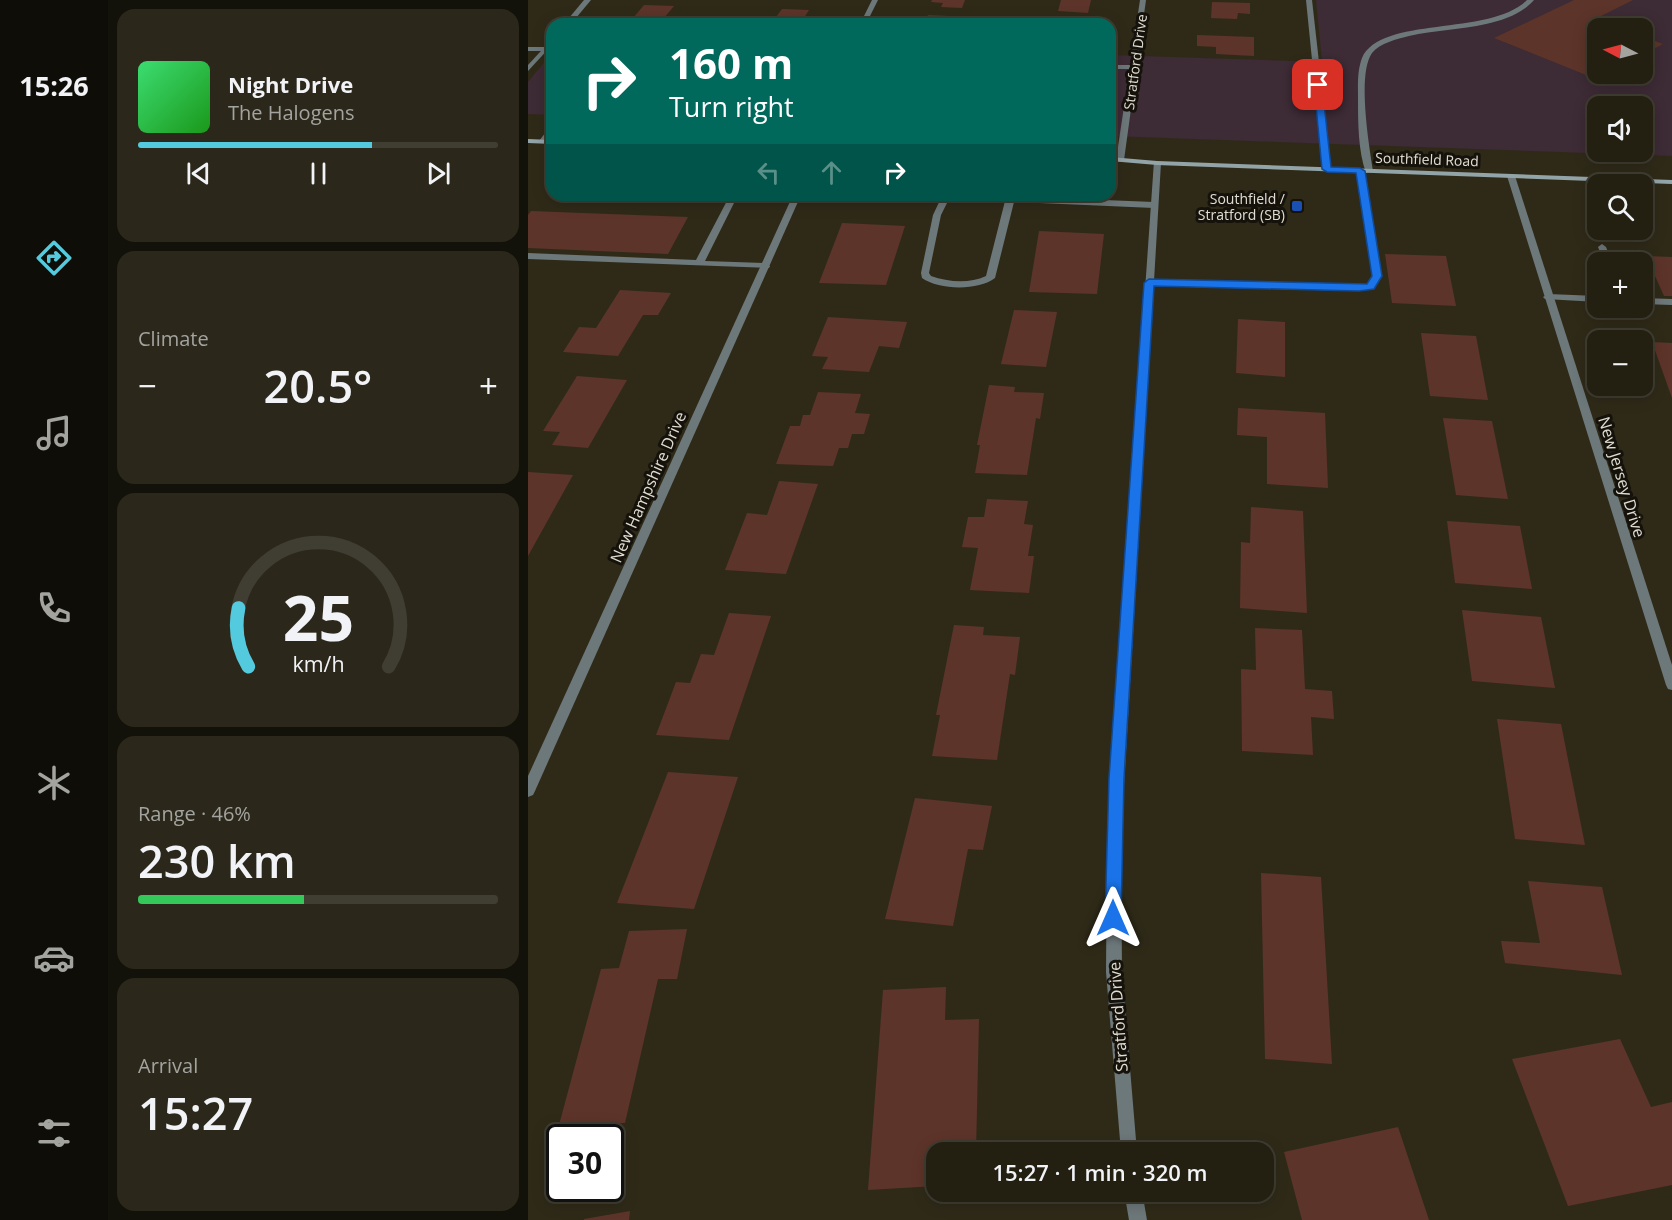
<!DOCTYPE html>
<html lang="en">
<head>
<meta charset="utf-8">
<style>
  :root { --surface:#232012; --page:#2b281b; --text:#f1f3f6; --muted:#a3a39f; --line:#403e32; --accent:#54cade }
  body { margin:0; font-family:"Open Sans",sans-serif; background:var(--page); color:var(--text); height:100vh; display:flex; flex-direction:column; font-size:22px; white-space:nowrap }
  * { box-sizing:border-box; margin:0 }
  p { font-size:20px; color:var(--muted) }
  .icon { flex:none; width:33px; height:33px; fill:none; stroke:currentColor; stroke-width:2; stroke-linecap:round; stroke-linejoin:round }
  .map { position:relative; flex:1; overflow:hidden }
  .drawer { display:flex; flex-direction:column; gap:9px; padding:9px; background:#13120a; width:420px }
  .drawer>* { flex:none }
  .guide { position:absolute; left:18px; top:18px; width:570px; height:183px; border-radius:18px; box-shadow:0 3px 15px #0003,0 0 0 2px var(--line); background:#00695c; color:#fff; overflow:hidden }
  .needle { width:39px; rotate:276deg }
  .fabs { position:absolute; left:1059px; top:18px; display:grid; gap:12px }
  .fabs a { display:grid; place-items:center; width:66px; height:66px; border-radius:12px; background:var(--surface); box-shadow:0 3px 15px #0003,0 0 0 2px var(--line); font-size:30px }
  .speed { position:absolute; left:18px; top:1124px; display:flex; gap:12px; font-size:30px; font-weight:700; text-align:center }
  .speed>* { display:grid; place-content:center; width:78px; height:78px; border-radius:50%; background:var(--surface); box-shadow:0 3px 15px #0003,0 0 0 2px var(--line); line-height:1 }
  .speed .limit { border:3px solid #111; border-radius:9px; background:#fff; color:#111 }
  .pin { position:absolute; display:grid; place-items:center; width:51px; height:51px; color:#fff; margin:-26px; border-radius:12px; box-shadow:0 3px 9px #0006 }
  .me { position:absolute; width:66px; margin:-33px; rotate:0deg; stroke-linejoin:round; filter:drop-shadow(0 0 4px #0008) }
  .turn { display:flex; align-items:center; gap:21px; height:126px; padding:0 24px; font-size:27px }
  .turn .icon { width:78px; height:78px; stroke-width:2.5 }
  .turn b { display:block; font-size:42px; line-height:51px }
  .lanes { display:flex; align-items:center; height:57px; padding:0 24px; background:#0003; justify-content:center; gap:30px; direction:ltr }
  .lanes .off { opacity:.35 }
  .big { font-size:45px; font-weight:600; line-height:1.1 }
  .drawer .card { flex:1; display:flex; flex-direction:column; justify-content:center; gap:9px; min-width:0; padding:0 21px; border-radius:18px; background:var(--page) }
  .drawer .dial { align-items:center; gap:0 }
  .dial svg { height:156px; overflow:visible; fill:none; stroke:var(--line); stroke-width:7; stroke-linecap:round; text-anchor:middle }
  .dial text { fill:var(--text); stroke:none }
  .song { display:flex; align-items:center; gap:18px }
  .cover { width:72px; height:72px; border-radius:9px; background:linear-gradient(135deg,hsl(140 70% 55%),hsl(120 70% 35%)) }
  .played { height:6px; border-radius:3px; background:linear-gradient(90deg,var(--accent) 65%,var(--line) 65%) }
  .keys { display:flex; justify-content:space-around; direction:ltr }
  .heat { display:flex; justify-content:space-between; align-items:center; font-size:33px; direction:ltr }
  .charge { height:9px; border-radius:4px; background:linear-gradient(90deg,#34c759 46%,var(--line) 0) }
  .trip { position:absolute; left:398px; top:1142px; width:348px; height:60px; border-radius:18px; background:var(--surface); box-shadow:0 3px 15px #0003,0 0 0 2px var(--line); font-weight:600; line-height:60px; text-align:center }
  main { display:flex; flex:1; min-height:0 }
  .tab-bar { display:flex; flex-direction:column; width:108px; justify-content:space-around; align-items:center; background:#0e0d07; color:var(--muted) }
  .tab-bar .icon { width:42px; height:42px }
  .tab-bar .selected { color:var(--accent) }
  .tab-bar b { font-size:27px; color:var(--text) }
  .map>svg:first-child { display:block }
</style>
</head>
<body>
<main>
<nav class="tab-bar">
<b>15:26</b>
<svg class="icon selected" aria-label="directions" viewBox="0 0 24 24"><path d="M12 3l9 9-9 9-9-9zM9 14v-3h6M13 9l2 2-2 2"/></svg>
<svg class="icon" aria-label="music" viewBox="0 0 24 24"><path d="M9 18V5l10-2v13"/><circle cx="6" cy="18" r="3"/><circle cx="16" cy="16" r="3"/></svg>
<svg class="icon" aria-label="phone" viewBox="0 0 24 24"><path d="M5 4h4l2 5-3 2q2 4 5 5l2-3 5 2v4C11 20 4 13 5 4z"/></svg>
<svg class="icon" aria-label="climate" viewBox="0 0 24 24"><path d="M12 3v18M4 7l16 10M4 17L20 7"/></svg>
<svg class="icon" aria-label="car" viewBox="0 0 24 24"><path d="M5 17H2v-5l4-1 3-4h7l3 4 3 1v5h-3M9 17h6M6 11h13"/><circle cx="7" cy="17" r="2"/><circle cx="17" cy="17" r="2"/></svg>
<svg class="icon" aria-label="filters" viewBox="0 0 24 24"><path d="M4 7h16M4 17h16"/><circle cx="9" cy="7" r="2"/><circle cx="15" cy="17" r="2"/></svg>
</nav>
<section class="drawer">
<div class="card">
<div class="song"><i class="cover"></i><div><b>Night Drive</b><p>The Halogens</p></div></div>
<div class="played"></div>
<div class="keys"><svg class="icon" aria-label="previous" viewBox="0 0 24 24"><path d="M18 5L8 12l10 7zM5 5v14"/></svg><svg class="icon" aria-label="pause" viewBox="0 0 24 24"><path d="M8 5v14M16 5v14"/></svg><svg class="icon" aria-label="next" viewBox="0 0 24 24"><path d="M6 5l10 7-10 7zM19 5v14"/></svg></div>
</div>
<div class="card"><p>Climate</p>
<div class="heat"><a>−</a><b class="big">20.5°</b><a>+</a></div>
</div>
<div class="card dial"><svg viewBox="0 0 100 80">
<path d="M14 69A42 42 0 1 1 86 69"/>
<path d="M14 69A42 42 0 0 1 9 39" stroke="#54cade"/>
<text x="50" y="56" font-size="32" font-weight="700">25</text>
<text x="50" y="72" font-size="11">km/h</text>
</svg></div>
<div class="card"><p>Range · 46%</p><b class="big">230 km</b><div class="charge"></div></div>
<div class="card"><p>Arrival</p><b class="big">15:27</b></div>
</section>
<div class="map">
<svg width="1144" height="1220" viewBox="0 0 1144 1220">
  <rect width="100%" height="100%" fill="#2f2a18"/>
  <g fill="#3d2b35" fill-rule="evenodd">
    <path d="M788,0H1144V156L582,136V55L794,62ZM1070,28H1114V74H1070ZM1070,106H1114V152H1070Z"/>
    <path d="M24,53V115L0,114V82Z"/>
  </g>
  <g fill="#5d3429">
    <path d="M404,0H437L434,8L413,7L415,3L403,2Z"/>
    <path d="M533,0H563L560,13L530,11Z"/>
    <path d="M1046,0H1105L1069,18L1095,28H1070V74H1078L1068,79L966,38Z"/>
    <path d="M684,2L722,3V14L710,13L709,19L683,18Z"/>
    <path d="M116,5L146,6L131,24H100Z"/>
    <path d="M254,9L281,10L272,24H213L218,16L248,17Z"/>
    <path d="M400,15L443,17L440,24H396Z"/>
    <path d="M669,35L726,37V56L688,54V47L669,46Z"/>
    <path d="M1114,36L1135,44L1114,55Z"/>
    <path d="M3,211L160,217L140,254L0,248V215Z"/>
    <path d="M314,223L377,226L358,285L291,283Z"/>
    <path d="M511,231L576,234L569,294L501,292Z"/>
    <path d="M857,254L918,256L928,306L864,303Z"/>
    <path d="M1118,256L1144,257V296H1136Z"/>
    <path d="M92,290L143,293L130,315H115L90,356L35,352L51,327L68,328Z"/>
    <path d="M486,310L529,312L518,367L473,364Z"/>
    <path d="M300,317L379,322L371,348L351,346L341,372L294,369L300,357L284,356Z"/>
    <path d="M710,319L757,322V377L708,373Z"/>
    <path d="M893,333L948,336L960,400L902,396Z"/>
    <path d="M1124,342L1144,343V398Z"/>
    <path d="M49,376L99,380L60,448L24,445L32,432L15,431Z"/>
    <path d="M461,385L487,387L486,392L516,393L512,419L508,418L499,475L447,473L452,445H449Z"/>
    <path d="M290,392L333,394L327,413L342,414L336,434H324L320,448H311L305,466L248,464L262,426H272L275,415H282Z"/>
    <path d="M710,408L797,413L800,488L739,484V437L709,435Z"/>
    <path d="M915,418L964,421L980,499L928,495Z"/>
    <path d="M0,472L45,475L0,556Z"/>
    <path d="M251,481L290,484L258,574L197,570L219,513L239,515Z"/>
    <path d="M459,499L500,501L496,524L505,525L500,556H506L501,593L442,590L450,548L434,547L440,517H456Z"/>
    <path d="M723,507L775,511L779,613L712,608L713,542L722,543Z"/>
    <path d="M919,521L992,526L1004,589L927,583Z"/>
    <path d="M934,610L1013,617L1027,688L944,681Z"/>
    <path d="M201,613L243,616L201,740L128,735L148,682L162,683L173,654L186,655Z"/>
    <path d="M426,625L456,627L455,635L492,637L487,675L482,674L469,760L404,756L412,715H408Z"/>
    <path d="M727,628L774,630L777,689L804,691L806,719L783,717L785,755L714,751L713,669L728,670Z"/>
    <path d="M969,719L1033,724L1057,845L987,839Z"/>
    <path d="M140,772L210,777L166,909L89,903Z"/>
    <path d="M387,798L464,806L455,850L440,849L425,926L357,919Z"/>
    <path d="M733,873L793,877L804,1064L737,1059Z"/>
    <path d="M1000,881L1074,887L1094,975L977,963L973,941L1012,943Z"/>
    <path d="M159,929L149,979H130L97,1123L31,1125L73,969L91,968L101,931Z"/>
    <path d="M418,987L417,1020L451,1019L448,1152H408V1186L340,1190L355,990Z"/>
    <path d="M1092,1039L1123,1107L1144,1102V1185L1040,1206L984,1059Z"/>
    <path d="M870,1127L901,1220H774L756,1152Z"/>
    <path d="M102,1211L101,1220H56V1219Z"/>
  </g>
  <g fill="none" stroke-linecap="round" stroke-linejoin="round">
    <g fill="#6d787b" fill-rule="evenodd">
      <path d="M999,0H1006C994,14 976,20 958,24C933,30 906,30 881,36C869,39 852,43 844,53C829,74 841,145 845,171L838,173C830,151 830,122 830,99C830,86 829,71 834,58C853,15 962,37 999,0Z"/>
      <path d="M0,47H17L20,49L17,51H0Z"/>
      <path d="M582,65H607L611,67L607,69H582Z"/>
      <path d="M21,128H24V135L18,143H12L11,141Z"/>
      <path d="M829,169L836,171L854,276L845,288L831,291L621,286L616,283L621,280L831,285L839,284L844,276Z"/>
      <path d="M202,195H210L177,261L238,263L242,266L241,268L0,259V253L168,260Z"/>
      <path d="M386,195H449L626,202L630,205L626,208L486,202L467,278C450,291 411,290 394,278L393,273L405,215L413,198L390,197ZM421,199L477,201L458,276C441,284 420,282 403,276L401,273L413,215Z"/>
      <path d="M1074,244L1078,247L1084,262H1076L1070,247Z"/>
      <path d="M1020,294L1070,296V302L1017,299L1015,297Z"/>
      <path d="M1114,298L1144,299V305L1114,304Z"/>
    </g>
    <g fill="#6d787b" fill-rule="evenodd">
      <path d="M56,0H63L43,24H36Z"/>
      <path d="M344,0H350L338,24H332Z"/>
      <path d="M612,0H618L596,160L592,162L588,160Z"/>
      <path d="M778,0H784L803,169L799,171L795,169Z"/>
      <path d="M24,39V45L0,71V65Z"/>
      <path d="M626,161L633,163L593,836L594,972L609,1152H593L578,972L579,836Z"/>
      <path d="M980,174L987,176L1144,665V690L1140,689L1138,685L979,176Z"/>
      <path d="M265,195H273L7,791L5,795L0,797V776Z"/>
      <path d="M596,1191H614L619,1220H601Z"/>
    </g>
    <g fill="#93a4a9" fill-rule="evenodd">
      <path d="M0,139L24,140V144L0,143Z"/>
      <path d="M582,157L629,161L1144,180V184L629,165L582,161Z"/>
    </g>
  </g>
  <path fill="#1a73e8" stroke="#114b97" stroke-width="1.5" d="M790,82L794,85L803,167L832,168L837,171L854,276L846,289L831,291L626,286L596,778L593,918L591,924L585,926L579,924L577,918L581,778L616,283L621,279L839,284L844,276L828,173L799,172L794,169L786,85Z"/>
  <rect fill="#1a4fb4" stroke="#15120b" stroke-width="2" x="763" y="200" width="12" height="12" rx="3"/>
  <g text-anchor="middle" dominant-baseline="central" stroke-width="6" stroke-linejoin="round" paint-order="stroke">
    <g font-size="14" fill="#e1ddd2" stroke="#15120b">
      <text transform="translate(607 62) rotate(-82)">Stratford Drive</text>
      <text transform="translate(899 159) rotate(2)">Southfield Road</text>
    </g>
    <g font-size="14" fill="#e1ddd2" stroke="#15120b" text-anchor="end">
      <text x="757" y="198">Southfield /<tspan x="757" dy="16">Stratford (SB)</tspan></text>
    </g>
    <g font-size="16" fill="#e1ddd2" stroke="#15120b">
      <text transform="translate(1094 477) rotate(73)">New Jersey Drive</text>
      <text transform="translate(120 487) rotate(-66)">New Hampshire Drive</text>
      <text transform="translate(590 1017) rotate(-94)">Stratford Drive</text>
    </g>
  </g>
</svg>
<div class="fabs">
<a><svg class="needle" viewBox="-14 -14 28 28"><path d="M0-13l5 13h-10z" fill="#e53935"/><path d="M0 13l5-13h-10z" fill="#a3a39f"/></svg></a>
<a><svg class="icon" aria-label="sound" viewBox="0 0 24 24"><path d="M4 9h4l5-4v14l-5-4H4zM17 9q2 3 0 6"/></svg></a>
<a><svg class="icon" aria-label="search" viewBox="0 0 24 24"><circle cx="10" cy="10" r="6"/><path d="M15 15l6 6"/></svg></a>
<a>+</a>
<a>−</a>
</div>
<div class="speed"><div class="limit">30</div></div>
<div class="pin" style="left:790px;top:85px;background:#d93025"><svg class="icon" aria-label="arrive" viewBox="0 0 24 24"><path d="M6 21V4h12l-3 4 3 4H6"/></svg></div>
<svg class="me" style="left:585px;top:918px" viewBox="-20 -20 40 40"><path d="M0-17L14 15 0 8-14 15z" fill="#1a73e8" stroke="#fff" stroke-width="4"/></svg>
<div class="trip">15:27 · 1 min · 320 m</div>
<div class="guide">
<div class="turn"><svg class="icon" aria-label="right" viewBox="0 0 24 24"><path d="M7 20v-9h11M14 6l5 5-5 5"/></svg><div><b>160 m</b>Turn right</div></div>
<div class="lanes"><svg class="icon off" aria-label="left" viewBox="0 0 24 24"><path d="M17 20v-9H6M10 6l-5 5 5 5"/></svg><svg class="icon off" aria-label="ahead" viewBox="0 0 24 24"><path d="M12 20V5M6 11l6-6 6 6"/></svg><svg class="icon" aria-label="right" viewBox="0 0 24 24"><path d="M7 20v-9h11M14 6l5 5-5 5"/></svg></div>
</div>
</div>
</main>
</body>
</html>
